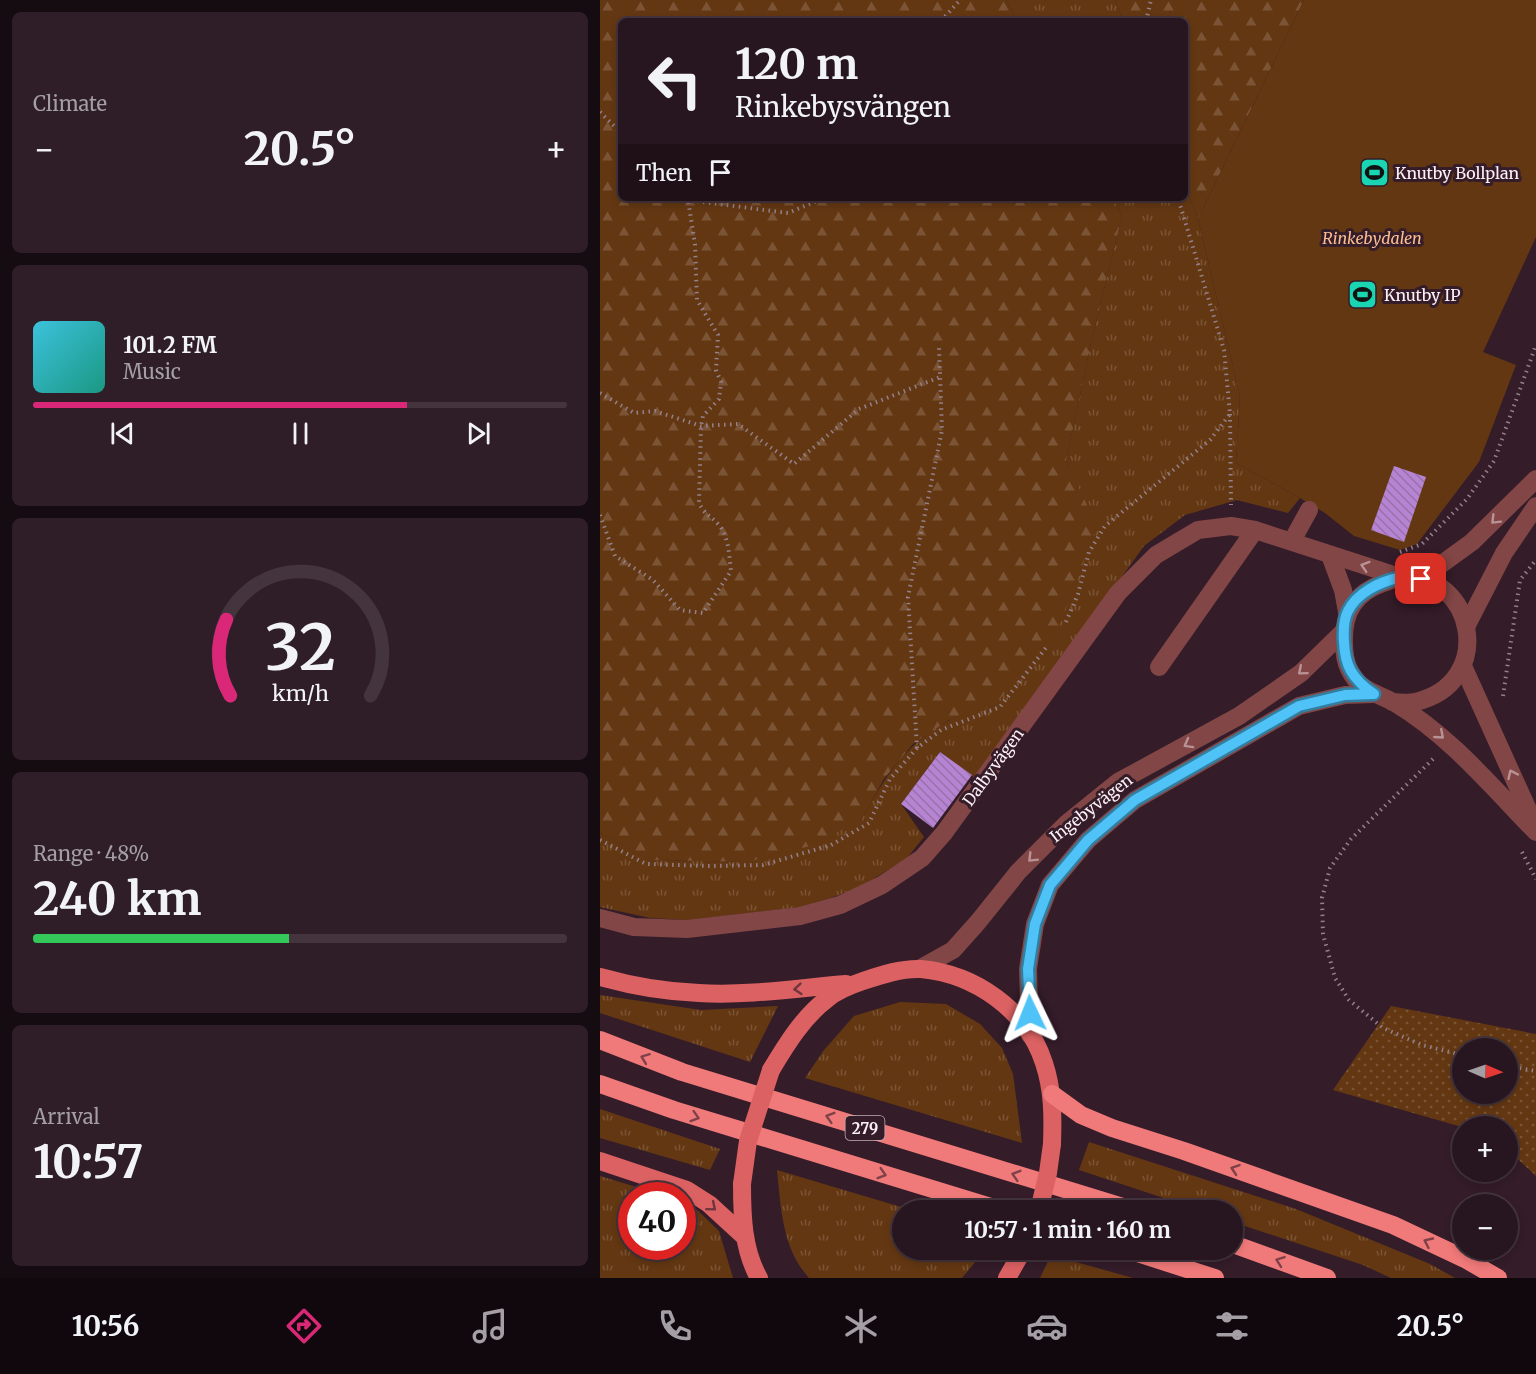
<!DOCTYPE html>
<html lang="en">
<head>
<meta charset="utf-8">
<style>
  :root { --surface:#27151f; --page:#2f1e28; --text:#f1f3f6; --muted:#a49fa4; --line:#43343d; --accent:#db2777 }
  body { margin:0; font-family:Merriweather,serif; background:var(--page); color:var(--text); height:100vh; display:flex; flex-direction:column; font-size:22px; white-space:nowrap }
  * { box-sizing:border-box; margin:0 }
  p { font-size:20px; color:var(--muted) }
  .icon { flex:none; width:33px; height:33px; fill:none; stroke:currentColor; stroke-width:2; stroke-linecap:round; stroke-linejoin:round }
  .map { position:relative; flex:1; overflow:hidden }
  .sheet { display:flex; flex-direction:column; gap:12px; padding:12px; background:#150c11; width:600px }
  .sheet>* { flex:none }
  .hud { position:absolute; left:18px; top:18px; width:570px; height:183px; border-radius:9px; box-shadow:0 3px 9px #0003,0 0 0 2px var(--line); background:#27151f; color:var(--text); overflow:hidden }
  .needle { width:39px; rotate:92deg }
  .controls { position:absolute; left:852px; top:1038px; display:grid; gap:12px }
  .controls a { display:grid; place-items:center; width:66px; height:66px; border-radius:50%; background:var(--surface); box-shadow:0 3px 9px #0003,0 0 0 2px var(--line); font-size:30px }
  .speed { position:absolute; left:18px; top:1182px; display:flex; gap:12px; font-size:30px; font-weight:700; text-align:center }
  .speed>* { display:grid; place-content:center; width:78px; height:78px; border-radius:50%; background:var(--surface); box-shadow:0 3px 9px #0003,0 0 0 2px var(--line); line-height:1 }
  .speed .limit { border:9px solid #d22; background:#fff; color:#111 }
  .pin { position:absolute; display:grid; place-items:center; width:51px; height:51px; color:#fff; margin:-26px; border-radius:12px; box-shadow:0 3px 9px #0006 }
  .me { position:absolute; width:66px; margin:-33px; rotate:358deg; stroke-linejoin:round; filter:drop-shadow(0 0 4px #0008) }
  .turn { display:flex; align-items:center; gap:21px; height:126px; padding:0 18px; font-size:27px }
  .turn .icon { width:78px; height:78px; stroke-width:2.5 }
  .turn b { display:block; font-size:42px; line-height:51px }
  .then { display:flex; align-items:center; height:57px; padding:0 18px; background:#0003; gap:12px; font-size:22px }
  .big { font-size:45px; font-weight:700; line-height:1.1 }
  .sheet .tile { flex:1; display:flex; flex-direction:column; justify-content:center; gap:9px; min-width:0; padding:0 21px; border-radius:9px; background:var(--page) }
  .sheet .dial { align-items:center; gap:0 }
  .dial svg { height:156px; overflow:visible; fill:none; stroke:var(--line); stroke-width:7; stroke-linecap:round; text-anchor:middle }
  .dial text { fill:var(--text); stroke:none }
  .song { display:flex; align-items:center; gap:18px }
  .cover { width:72px; height:72px; border-radius:9px; background:linear-gradient(135deg,hsl(190 70% 55%),hsl(170 70% 35%)) }
  .played { height:6px; border-radius:3px; background:linear-gradient(90deg,var(--accent) 70%,var(--line) 70%) }
  .keys { display:flex; justify-content:space-around; direction:ltr }
  .heat { display:flex; justify-content:space-between; align-items:center; font-size:33px; direction:ltr }
  .charge { height:9px; border-radius:4px; background:linear-gradient(90deg,#34c759 48%,var(--line) 0) }
  .trip { position:absolute; left:292px; top:1200px; width:351px; height:60px; border-radius:30px; background:var(--surface); box-shadow:0 3px 9px #0003,0 0 0 2px var(--line); font-weight:700; line-height:60px; text-align:center }
  .tab-bar { display:flex; height:96px; justify-content:space-around; align-items:center; background:#10080c; color:var(--muted) }
  .tab-bar .icon { width:42px; height:42px }
  .tab-bar .selected { color:var(--accent) }
  .tab-bar b { font-size:27px; color:var(--text) }
  main { display:flex; flex:1; min-height:0 }
  .map>svg:first-child { display:block }
</style>
</head>
<body>
<main>
<section class="sheet">
<div class="tile"><p>Climate</p>
<div class="heat"><a>−</a><b class="big">20.5°</b><a>+</a></div>
</div>
<div class="tile">
<div class="song"><i class="cover"></i><div><b>101.2 FM</b><p>Music</p></div></div>
<div class="played"></div>
<div class="keys"><svg class="icon" aria-label="previous" viewBox="0 0 24 24"><path d="M18 5L8 12l10 7zM5 5v14"/></svg><svg class="icon" aria-label="pause" viewBox="0 0 24 24"><path d="M8 5v14M16 5v14"/></svg><svg class="icon" aria-label="next" viewBox="0 0 24 24"><path d="M6 5l10 7-10 7zM19 5v14"/></svg></div>
</div>
<div class="tile dial"><svg viewBox="0 0 100 80">
<path d="M14 69A42 42 0 1 1 86 69"/>
<path d="M14 69A42 42 0 0 1 12 30" stroke="#db2777"/>
<text x="50" y="56" font-size="32" font-weight="700">32</text>
<text x="50" y="72" font-size="11">km/h</text>
</svg></div>
<div class="tile"><p>Range · 48%</p><b class="big">240 km</b><div class="charge"></div></div>
<div class="tile"><p>Arrival</p><b class="big">10:57</b></div>
</section>
<div class="map">
<svg width="936" height="1278" viewBox="0 0 936 1278">
  <defs>
    <pattern id="grass-tufts" width="24" height="20" patternUnits="userSpaceOnUse" patternTransform="scale(1.5)"><rect width="24" height="20" fill="#633712"/><path d="M3 7l-1-3M5 7V3M7 7l1-3M15 17l-1-3M17 17v-4M19 17l1-3" fill="none" stroke="#7a5435"/></pattern>
    <pattern id="forest-firs" width="22" height="20" patternUnits="userSpaceOnUse" patternTransform="scale(1.5)"><rect width="22" height="20" fill="#633712"/><path d="M5 1l3.5 6h-7zM16 11l3.5 6h-7z" fill="#7a5435"/></pattern>
    <pattern id="park-dots" width="8" height="8" patternUnits="userSpaceOnUse" patternTransform="scale(1.5)"><rect width="8" height="8" fill="#633712"/><path d="M2 2h.1M6 6h.1" fill="none" stroke="#7a5435" stroke-width="1.8" stroke-linecap="round"/></pattern>
    <pattern id="building-back-hatch" width="6" height="6" patternUnits="userSpaceOnUse" patternTransform="scale(1.5)"><rect width="6" height="6" fill="#b684d2"/><path d="M-1 5l2 2M0 0l6 6M5-1l2 2" fill="none" stroke="#9672a9"/></pattern>
  </defs>
  <rect width="100%" height="100%" fill="#341c29"/>
  <g fill="url(#grass-tufts)">
    <path d="M406,0H515L523,21H417Z"/>
    <path d="M585,185L598,219L640,396L636,463L700,498L688,513L637,500L585,515L544,546L376,779L340,752L301,804L324,837L307,858L262,886L231,898L200,907L88,920L50,918L0,907V833L51,860L146,862L261,820C284,779 304,745 346,722C361,714 379,710 395,705L496,526L466,461L491,343L522,216L513,198H585Z"/>
    <path d="M0,995L101,1010L178,1006L150,1062L0,1013Z"/>
    <path d="M300,1002L346,1004L380,1024L402,1048L413,1074L422,1143L205,1078L224,1050L254,1016Z"/>
    <path d="M0,1109L120,1149L110,1170L0,1138Z"/>
    <path d="M489,1142L696,1209L830,1264L855,1278H791L763,1265L633,1222V1210H600L479,1170Z"/>
    <path d="M177,1170L311,1210H303V1250H385L362,1278H209C182,1248 181,1208 177,1170Z"/>
    <path d="M0,1176L63,1195L32,1196V1246H82L83,1202L91,1204L119,1231L133,1278H0Z"/>
    <path d="M451,1255L533,1278H440Z"/>
  </g>
  <g fill="url(#forest-firs)">
    <path d="M0,0H406L417,21H21V198H513L522,216L491,343L466,461L497,526L461,622L395,705L347,721L313,744L284,779L261,820L210,846L146,862L50,860L0,833Z"/>
    <path d="M515,0H704L598,219L585,185V21H523Z"/>
  </g>
  <path fill="url(#park-dots)" fill-rule="evenodd" d="M791,1006L936,1034V1176L908,1150V1126L862,1127L733,1090ZM862,1048H908V1094H862Z"/>
  <path fill="#633712" d="M704,0H936V237L883,352L916,365L879,462L817,544L800,550L754,536L725,513L700,498L636,463L640,396L598,219Z"/>
  <g fill="url(#building-back-hatch)">
    <path d="M794,466L826,477L804,542L771,530Z"/>
    <path d="M340,752L372,775L333,828L301,804Z"/>
  </g>
  <g fill="none" stroke-linecap="round" stroke-linejoin="round">
    <g stroke="#94818b" stroke-width="4" stroke-dasharray="1.5 4.5" stroke-linecap="butt">
      <path d="M341,21L360,0"/>
      <path d="M546,21L551,0"/>
      <path d="M0,112L21,133"/>
      <path d="M86,198L88,200L188,213L224,198"/>
      <path d="M0,393L34,413L55,411L101,426L138,424L194,464L259,409L340,377"/>
      <path d="M630,414L631,505"/>
      <path d="M0,515L15,556L53,580L80,610L103,613L131,571C129,555 129,536 118,524C110,515 105,515 99,503L101,426L103,416L119,399L121,382L116,370L118,335L97,300L95,244L88,200"/>
      <path d="M800,552L822,544L867,499L894,461L936,345"/>
      <path d="M466,622L478,594L489,552L505,526L610,440L630,414L624,350L578,198"/>
      <path d="M903,696L920,580L936,560"/>
      <path d="M317,748L308,597L342,430L339,347"/>
      <path d="M833,759L751,839L730,868L722,898L723,934L735,978L749,1000L783,1028L822,1045L862,1055"/>
      <path d="M0,840L46,864L108,866L163,865L231,845L269,823L290,779L317,748L341,730L400,707L448,645"/>
      <path d="M922,852L936,879"/>
      <path d="M908,1066L936,1071"/>
    </g>
    <g stroke="#814645" stroke-width="18">
      <path d="M692,541L709,510"/>
      <path d="M730,555L743,590L747,612"/>
      <path d="M821,579L872,542L936,479"/>
      <path d="M867,625L904,553L936,506"/>
      <path d="M863,666L934,823"/>
      <path d="M559,667L655,530"/>
      <path d="M792,702C799,702 808,704 815,702C898,683 874,571 801,577C795,578 789,581 783,583C755,593 743,612 744,642C744,650 745,661 749,669C760,692 776,692 795,703C850,736 892,787 936,832"/>
      <path d="M0,918L34,927L87,929L200,916L240,905L282,885L322,858L344,833L518,593L556,555L598,530L631,526L655,530L800,577"/>
      <path d="M319,969L353,950L378,922L418,872L466,824L518,782L639,716L701,673L744,631"/>
      <path d="M430,1035L428,969L435,924L450,885L488,840L535,800L699,706L745,695L774,694"/>
    </g>
    <g stroke="#dc6162" stroke-width="18">
      <path d="M0,977C32,986 66,992 99,993C146,996 199,988 246,984"/>
      <path d="M171,1070C186,1045 203,1017 227,999C236,991 251,985 263,981C281,975 302,968 321,969C375,974 427,1010 444,1063C453,1090 453,1116 452,1144"/>
      <path d="M0,1161L87,1190L109,1204L145,1237"/>
      <path d="M142,1184C142,1216 143,1250 159,1278"/>
      <path d="M407,1278L423,1250"/>
    </g>
    <g stroke="#f07979" stroke-width="18">
      <path d="M0,1040L82,1072L533,1210"/>
      <path d="M0,1084L74,1110L401,1210"/>
      <path d="M452,1094L481,1115L512,1128L584,1151L793,1225L865,1259L898,1278"/>
      <path d="M633,1244L727,1278"/>
      <path d="M528,1250L615,1278"/>
    </g>
    <g stroke="#dc6162" stroke-width="18">
      <path d="M142,1184L148,1141L171,1070"/>
      <path d="M439,1210L448,1173L452,1144"/>
    </g>
  </g>
  <defs><path id="oneway-chevron" d="M-2-3.5L2.5 0L-2 3.5" fill="none" stroke-width="1.6" stroke-linecap="round" stroke-linejoin="round" transform="scale(1.5)"/></defs>
  <g stroke="#b99295">
    <use href="#oneway-chevron" transform="translate(895 520) rotate(135)"/>
    <use href="#oneway-chevron" transform="translate(765 566) rotate(-162)"/>
    <use href="#oneway-chevron" transform="translate(702 671) rotate(140)"/>
    <use href="#oneway-chevron" transform="translate(840 735) rotate(41)"/>
    <use href="#oneway-chevron" transform="translate(588 744) rotate(151)"/>
    <use href="#oneway-chevron" transform="translate(912 774) rotate(-115)"/>
    <use href="#oneway-chevron" transform="translate(432 858) rotate(135)"/>
  </g>
  <g stroke="#6f343d">
    <use href="#oneway-chevron" transform="translate(198 989) rotate(175)"/>
    <use href="#oneway-chevron" transform="translate(112 1207) rotate(40)"/>
  </g>
  <g stroke="#7f4149">
    <use href="#oneway-chevron" transform="translate(45 1058) rotate(-159)"/>
    <use href="#oneway-chevron" transform="translate(95 1117) rotate(17)"/>
    <use href="#oneway-chevron" transform="translate(230 1117) rotate(-163)"/>
    <use href="#oneway-chevron" transform="translate(635 1169) rotate(-161)"/>
    <use href="#oneway-chevron" transform="translate(282 1174) rotate(17)"/>
    <use href="#oneway-chevron" transform="translate(416 1175) rotate(-163)"/>
    <use href="#oneway-chevron" transform="translate(828 1242) rotate(-155)"/>
    <use href="#oneway-chevron" transform="translate(680 1261) rotate(-160)"/>
  </g>
  <g fill="none" stroke-linecap="round" stroke-linejoin="round">
    <defs>
      <path id="route" d="M430,1013L428,969L435,924L450,885L488,840L535,800L699,706L745,695L774,694C765,688 757,681 751,671C743,658 741,624 748,611C757,593 779,582 798,578C805,576 814,578 821,579"/>
    </defs>
    <use href="#route" stroke="#337fa1" stroke-width="15"/>
    <use href="#route" stroke="#4fc3f7" stroke-width="10"/>
  </g>
  <defs>
    <symbol id="stadium-square" viewBox="-11 -11 22 22"><rect x="-9" y="-9" width="18" height="18" rx="4" fill="#1ad5b2" stroke="#341c29"/><path d="M0-5a6.5 5 0 1 0 0 10a6.5 5 0 1 0 0-10ZM-3.5-1.8h7v3.6h-7Z" fill="#111"/></symbol>
  </defs>
  <g fill-rule="evenodd">
    <use href="#stadium-square" x="758" y="156" width="33" height="33"/>
    <use href="#stadium-square" x="746" y="278" width="33" height="33"/>
  </g>
  <g text-anchor="middle" dominant-baseline="central" stroke-width="6" stroke-linejoin="round" paint-order="stroke">
    <rect fill="#341c29" stroke="#c1b0b8" stroke-width="1.5" x="245.5" y="1116" width="39" height="24" rx="4.5"/>
    <g font-size="15" font-weight="bold" fill="#fdf0f6">
      <text x="265" y="1128">279</text>
    </g>
    <g font-size="16" fill="#fdf0f6" stroke="#341c29" text-anchor="start">
      <text x="795" y="173">Knutby Bollplan</text>
      <text x="784" y="295">Knutby IP</text>
    </g>
    <g font-size="16" font-style="italic" fill="#fbbd91" stroke="#341c29">
      <text x="772" y="238">Rinkebydalen</text>
    </g>
    <g font-size="16" fill="#fdf0f6" stroke="#341c29">
      <text transform="translate(393 767) rotate(-54)">Dalbyvägen</text>
      <text transform="translate(491 808) rotate(-38)">Ingebyvägen</text>
    </g>
  </g>
</svg>
<div class="controls">
<a><svg class="needle" viewBox="-14 -14 28 28"><path d="M0-13l5 13h-10z" fill="#e53935"/><path d="M0 13l5-13h-10z" fill="#a49fa4"/></svg></a>
<a>+</a>
<a>−</a>
</div>
<div class="speed"><div class="limit">40</div></div>
<div class="pin" style="left:821px;top:579px;background:#d93025"><svg class="icon" aria-label="arrive" viewBox="0 0 24 24"><path d="M6 21V4h12l-3 4 3 4H6"/></svg></div>
<svg class="me" style="left:430px;top:1013px" viewBox="-20 -20 40 40"><path d="M0-17L14 15 0 8-14 15z" fill="#4fc3f7" stroke="#fff" stroke-width="4"/></svg>
<div class="trip">10:57 · 1 min · 160 m</div>
<div class="hud">
<div class="turn"><svg class="icon" aria-label="left" viewBox="0 0 24 24"><path d="M17 20v-9H6M10 6l-5 5 5 5"/></svg><div><b>120 m</b>Rinkebysvängen</div></div>
<div class="then">Then<svg class="icon" aria-label="arrive" viewBox="0 0 24 24"><path d="M6 21V4h12l-3 4 3 4H6"/></svg></div>
</div>
</div>
</main>
<nav class="tab-bar">
<b>10:56</b>
<svg class="icon selected" aria-label="directions" viewBox="0 0 24 24"><path d="M12 3l9 9-9 9-9-9zM9 14v-3h6M13 9l2 2-2 2"/></svg>
<svg class="icon" aria-label="music" viewBox="0 0 24 24"><path d="M9 18V5l10-2v13"/><circle cx="6" cy="18" r="3"/><circle cx="16" cy="16" r="3"/></svg>
<svg class="icon" aria-label="phone" viewBox="0 0 24 24"><path d="M5 4h4l2 5-3 2q2 4 5 5l2-3 5 2v4C11 20 4 13 5 4z"/></svg>
<svg class="icon" aria-label="climate" viewBox="0 0 24 24"><path d="M12 3v18M4 7l16 10M4 17L20 7"/></svg>
<svg class="icon" aria-label="car" viewBox="0 0 24 24"><path d="M5 17H2v-5l4-1 3-4h7l3 4 3 1v5h-3M9 17h6M6 11h13"/><circle cx="7" cy="17" r="2"/><circle cx="17" cy="17" r="2"/></svg>
<svg class="icon" aria-label="filters" viewBox="0 0 24 24"><path d="M4 7h16M4 17h16"/><circle cx="9" cy="7" r="2"/><circle cx="15" cy="17" r="2"/></svg>
<b>20.5°</b>
</nav>
</body>
</html>
